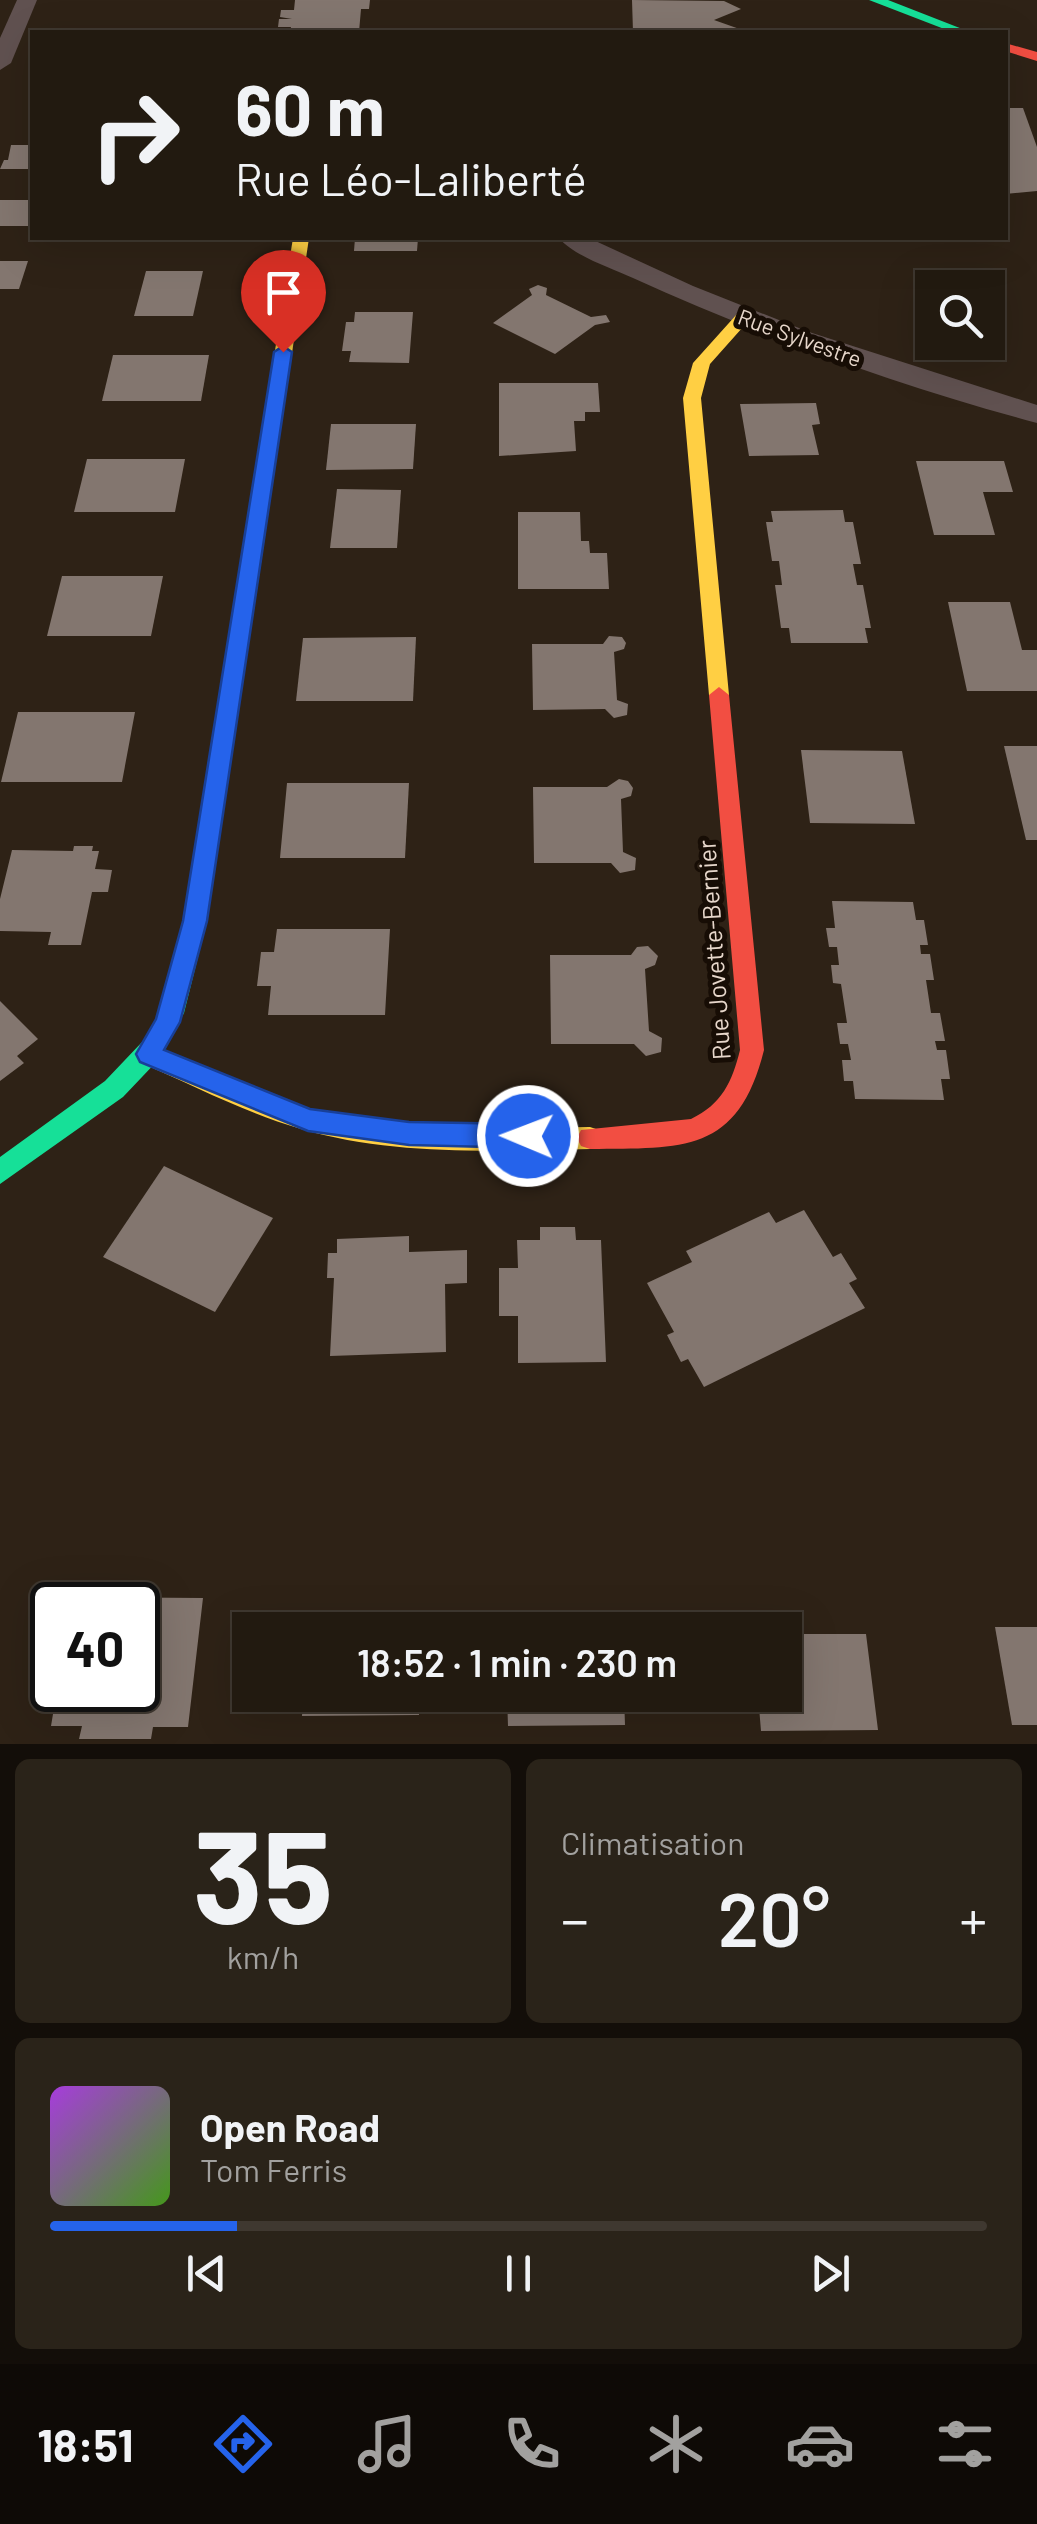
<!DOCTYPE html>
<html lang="fr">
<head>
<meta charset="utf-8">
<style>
  :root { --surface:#221a10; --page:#2a2319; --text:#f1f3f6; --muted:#a2a19f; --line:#3f3830; --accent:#2563eb }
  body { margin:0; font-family:Barlow,sans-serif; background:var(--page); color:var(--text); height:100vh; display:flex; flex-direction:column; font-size:38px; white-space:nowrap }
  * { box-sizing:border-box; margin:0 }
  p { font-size:32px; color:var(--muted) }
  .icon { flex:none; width:55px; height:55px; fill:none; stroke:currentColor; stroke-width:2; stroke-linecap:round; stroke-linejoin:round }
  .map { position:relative; height:1744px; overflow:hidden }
  .panel { display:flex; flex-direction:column; gap:15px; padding:15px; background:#130e09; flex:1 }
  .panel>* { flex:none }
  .guide { position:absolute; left:30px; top:30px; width:978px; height:210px; border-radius:0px; box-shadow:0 10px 40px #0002,0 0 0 2px var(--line); background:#221a10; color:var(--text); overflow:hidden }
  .controls { position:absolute; left:915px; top:270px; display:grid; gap:20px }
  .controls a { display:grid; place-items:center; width:90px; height:90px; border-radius:0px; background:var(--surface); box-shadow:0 10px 40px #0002,0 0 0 2px var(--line); font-size:50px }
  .speed { position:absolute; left:30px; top:1582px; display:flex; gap:20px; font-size:50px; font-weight:700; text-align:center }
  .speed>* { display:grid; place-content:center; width:130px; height:130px; border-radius:50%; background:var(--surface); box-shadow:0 10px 40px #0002,0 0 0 2px var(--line); line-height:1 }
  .speed .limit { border:5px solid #111; border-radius:15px; background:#fff; color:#111 }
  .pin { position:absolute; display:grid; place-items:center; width:85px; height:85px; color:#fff; margin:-102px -42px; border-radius:50% 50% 50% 0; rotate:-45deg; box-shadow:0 0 10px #0007 }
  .pin .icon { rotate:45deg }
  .me { position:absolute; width:110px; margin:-55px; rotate:271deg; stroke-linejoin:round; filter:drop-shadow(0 0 8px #0008) }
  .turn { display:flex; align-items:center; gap:35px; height:210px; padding:0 40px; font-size:45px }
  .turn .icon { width:130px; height:130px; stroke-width:2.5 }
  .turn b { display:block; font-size:70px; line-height:85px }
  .big { font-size:75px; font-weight:600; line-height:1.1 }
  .panel .widget { flex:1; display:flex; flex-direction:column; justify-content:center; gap:15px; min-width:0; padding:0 35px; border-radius:15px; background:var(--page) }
  .panel .dial { align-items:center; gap:0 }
  .dial b { font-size:130px; line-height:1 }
  .song { display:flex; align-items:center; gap:30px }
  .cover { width:120px; height:120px; border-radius:15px; background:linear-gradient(135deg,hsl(280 70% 55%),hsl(100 70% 35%)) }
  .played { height:10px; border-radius:5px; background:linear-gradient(90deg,var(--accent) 20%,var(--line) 20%) }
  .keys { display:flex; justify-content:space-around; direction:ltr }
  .heat { display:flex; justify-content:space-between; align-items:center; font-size:55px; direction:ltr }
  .panel .tiles { flex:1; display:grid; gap:15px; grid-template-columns:1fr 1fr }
  .widget:last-child { grid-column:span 2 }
  .trip { position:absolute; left:232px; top:1612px; width:570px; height:100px; border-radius:0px; background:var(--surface); box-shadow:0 10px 40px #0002,0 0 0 2px var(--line); font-weight:600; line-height:100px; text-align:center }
  .menu { display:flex; height:160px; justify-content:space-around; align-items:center; background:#0e0a06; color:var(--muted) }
  .menu .icon { width:70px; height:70px }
  .menu .current { color:var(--accent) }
  .menu b { font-size:45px; color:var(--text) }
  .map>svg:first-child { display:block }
</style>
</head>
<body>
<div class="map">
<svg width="1037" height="1744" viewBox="0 0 1037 1744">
  <rect width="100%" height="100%" fill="#2e2216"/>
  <g fill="#83766f">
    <path d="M295,0H370L369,9H361L359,32H290L291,27H278L279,19H292L280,17L281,10H294Z"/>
    <path d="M632,0L724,1L741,9L714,20L748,32H633Z"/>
    <path d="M1005,108H1023L1037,147V191L1005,194Z"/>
    <path d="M11,145H32V169H0L4,160H8Z"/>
    <rect x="0" y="200" width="32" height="26"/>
    <path d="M355,238H418L417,251H354Z"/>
    <path d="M0,261H28L19,289H0Z"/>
    <path d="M146,271H203L193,316H134Z"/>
    <path d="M538,285L547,288L546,295L591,317L606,315L610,322L595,325L555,354L493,323L532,295L529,289Z"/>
    <path d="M355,312H413L409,363L349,362L351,351H342L346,322H354Z"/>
    <path d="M113,355H209L201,401H102Z"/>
    <path d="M499,383H598L600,412H585V421H574L576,451L499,456Z"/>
    <path d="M816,403L820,424L812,425L819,455L749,456L740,404Z"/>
    <path d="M331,424H416L413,469L326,470Z"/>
    <path d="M87,459H185L175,512H74Z"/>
    <path d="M916,461H1004L1013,492H983L995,535H934Z"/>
    <path d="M337,489L401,490L397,548H330Z"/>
    <path d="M843,510L845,522H853L861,564H853L857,585H863L871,628H865L868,643H791L789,628H781L775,585H782L779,561H772L766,522H773L771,511Z"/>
    <path d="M518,512H580L581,541H589L590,553H607L609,589H518Z"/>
    <path d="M62,576H163L151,636H47Z"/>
    <path d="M948,602H1010L1022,650H1037V691H967Z"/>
    <path d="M609,636L622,637L626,643L624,649L614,652L617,700L628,704L627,715L614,718L605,709L533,710L532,644H603Z"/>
    <path d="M416,637L413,701H296L303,638Z"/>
    <path d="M18,712H135L122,782H1Z"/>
    <path d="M1004,746H1037V840H1026Z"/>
    <path d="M801,750L902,751L915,824L810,823Z"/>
    <path d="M619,779L628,781L633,788L631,796L621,799L623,852L636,858L635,870L620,873L611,863H534L533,787H607Z"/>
    <path d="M287,783H409L405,858H280Z"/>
    <path d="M74,846H93L92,851H99L95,869L112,870L108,892H92L81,945H48L51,932L0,931V899L12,850L73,851Z"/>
    <path d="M832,901L913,902L916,920H924L928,945H920L921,954H930L934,980H926L931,1013H940L945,1041H935L937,1050H946L950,1079H941L944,1100L855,1099L853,1081H844L842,1060H851L848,1044H840L837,1023H847L841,984L833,983L831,965H839L837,947H829L826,928H835Z"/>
    <path d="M277,929H390L385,1015H268L271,986H257L261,952H274Z"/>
    <path d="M648,946L658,956L655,965L645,969L649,1031L662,1038L661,1052L646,1056L634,1044H551L550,955H631L637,947Z"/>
    <path d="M0,1001L38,1039L17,1056L24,1063L0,1081Z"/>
    <path d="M164,1166L273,1218L215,1312L103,1257Z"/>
    <path d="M804,1210L833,1257L841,1253L857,1279L849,1283L865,1308L704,1387L688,1359L681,1362L667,1335L674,1332L647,1283L692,1262L686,1251L769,1212L776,1223Z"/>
    <path d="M540,1227H575L576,1240H601L606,1362L518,1363V1316H499V1268H518L517,1240H540Z"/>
    <path d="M409,1236V1252L467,1250V1283L445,1284L446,1352L330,1356L334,1278H327L328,1253H337V1239Z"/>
    <path d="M72,1597L203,1598L188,1727H153L151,1739H79L82,1726H51L57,1690H138V1605H71Z"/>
    <path d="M421,1618V1630H308V1619Z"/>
    <path d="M995,1627H1037V1725H1012Z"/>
    <path d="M785,1634H866L878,1730L761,1731L758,1695H785Z"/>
    <path d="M303,1695H419V1715L302,1716Z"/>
    <path d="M507,1695H624L625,1725L508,1726Z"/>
  </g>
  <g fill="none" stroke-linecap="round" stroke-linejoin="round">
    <g fill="#605150" fill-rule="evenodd">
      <path d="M17,0H37L11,63L0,70V38Z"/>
      <path d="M559,238H589L693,286L809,332L1037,405V423C899,386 763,337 633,278C611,268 574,256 559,238Z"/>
    </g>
    <g fill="#16e098" fill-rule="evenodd">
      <path d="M869,0H888L970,32H952Z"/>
      <path d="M251,556L261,563L207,921L184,1013L161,1057L123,1097L0,1184V1157L105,1081L143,1041L161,1011L183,921L241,563Z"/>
    </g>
    <g fill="#ffcf43" fill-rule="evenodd">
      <path d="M293,238H309L261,563L251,570L241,563Z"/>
      <path d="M743,313L751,318L710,364L701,398L729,695L719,703L709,695L683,398L693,363L737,314Z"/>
      <path d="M148,1043C201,1063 250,1093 305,1108C397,1132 496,1128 590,1127L599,1130L603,1138L599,1146L590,1149C495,1151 393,1156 301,1129C245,1113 193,1085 139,1062L136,1054L139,1046Z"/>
    </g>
    <g fill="#f24e42" fill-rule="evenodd">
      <path d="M1005,43L1037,52V61L1005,51Z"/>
      <path d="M719,687L729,695L764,1050C738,1154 683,1148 590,1149L581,1146L577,1138L581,1130L691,1119C722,1104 732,1082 740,1050L709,695Z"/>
    </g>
  </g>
  <path fill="#2563eb" stroke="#184099" stroke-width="2.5" d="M283,346L292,352L207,921L180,1022L164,1050L310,1109L409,1122L528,1124L537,1128L541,1136L537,1144L528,1148L409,1145L308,1131L140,1062L136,1054L156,1019L183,921L274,352Z"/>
  <g text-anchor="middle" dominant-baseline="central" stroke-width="10" stroke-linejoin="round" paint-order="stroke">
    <g font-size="22" fill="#e7d7cb" stroke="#170d05">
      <text transform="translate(800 337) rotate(20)">Rue Sylvestre</text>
    </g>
    <g font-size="25" fill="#e7d7cb" stroke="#170d05">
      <text transform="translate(713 950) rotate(-94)">Rue Jovette-Bernier</text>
    </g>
  </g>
</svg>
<div class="controls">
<a><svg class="icon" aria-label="search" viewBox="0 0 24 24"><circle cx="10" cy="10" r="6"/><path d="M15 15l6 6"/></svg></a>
</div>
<div class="speed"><div class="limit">40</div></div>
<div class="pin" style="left:283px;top:352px;background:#d93025"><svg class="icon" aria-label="arrive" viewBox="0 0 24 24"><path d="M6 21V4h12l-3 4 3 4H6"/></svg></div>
<svg class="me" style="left:528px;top:1136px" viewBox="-20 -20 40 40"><circle r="17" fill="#2563eb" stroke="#fff" stroke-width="3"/><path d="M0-11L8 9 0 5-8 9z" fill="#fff"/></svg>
<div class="trip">18:52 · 1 min · 230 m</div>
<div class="guide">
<div class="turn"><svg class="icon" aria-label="right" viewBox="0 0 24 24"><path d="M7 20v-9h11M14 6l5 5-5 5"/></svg><div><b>60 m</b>Rue Léo-Laliberté</div></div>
</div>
</div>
<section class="panel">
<div class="tiles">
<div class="widget dial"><b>35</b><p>km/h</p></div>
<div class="widget"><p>Climatisation</p>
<div class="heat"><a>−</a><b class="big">20°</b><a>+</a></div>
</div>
<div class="widget">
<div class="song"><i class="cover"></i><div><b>Open Road</b><p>Tom Ferris</p></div></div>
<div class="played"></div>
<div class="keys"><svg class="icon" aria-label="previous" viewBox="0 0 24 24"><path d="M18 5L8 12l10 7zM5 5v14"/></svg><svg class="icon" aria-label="pause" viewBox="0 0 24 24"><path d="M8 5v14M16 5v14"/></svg><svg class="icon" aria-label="next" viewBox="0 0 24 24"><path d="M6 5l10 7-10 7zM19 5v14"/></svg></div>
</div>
</div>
</section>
<nav class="menu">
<b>18:51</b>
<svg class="icon current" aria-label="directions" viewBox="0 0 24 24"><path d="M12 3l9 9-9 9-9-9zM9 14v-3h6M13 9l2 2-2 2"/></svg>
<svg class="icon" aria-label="music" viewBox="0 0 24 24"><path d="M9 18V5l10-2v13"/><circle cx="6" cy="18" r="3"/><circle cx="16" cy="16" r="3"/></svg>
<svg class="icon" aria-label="phone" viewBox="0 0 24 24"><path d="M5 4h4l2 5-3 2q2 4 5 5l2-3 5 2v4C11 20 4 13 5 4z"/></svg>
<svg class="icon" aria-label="climate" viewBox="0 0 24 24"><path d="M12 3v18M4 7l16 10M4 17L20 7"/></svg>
<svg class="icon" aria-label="car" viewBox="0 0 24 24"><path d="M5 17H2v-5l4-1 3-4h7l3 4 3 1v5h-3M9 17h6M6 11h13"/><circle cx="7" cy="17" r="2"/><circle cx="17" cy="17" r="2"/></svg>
<svg class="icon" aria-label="filters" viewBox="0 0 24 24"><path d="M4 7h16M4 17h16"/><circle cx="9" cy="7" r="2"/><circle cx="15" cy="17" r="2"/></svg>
</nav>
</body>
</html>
